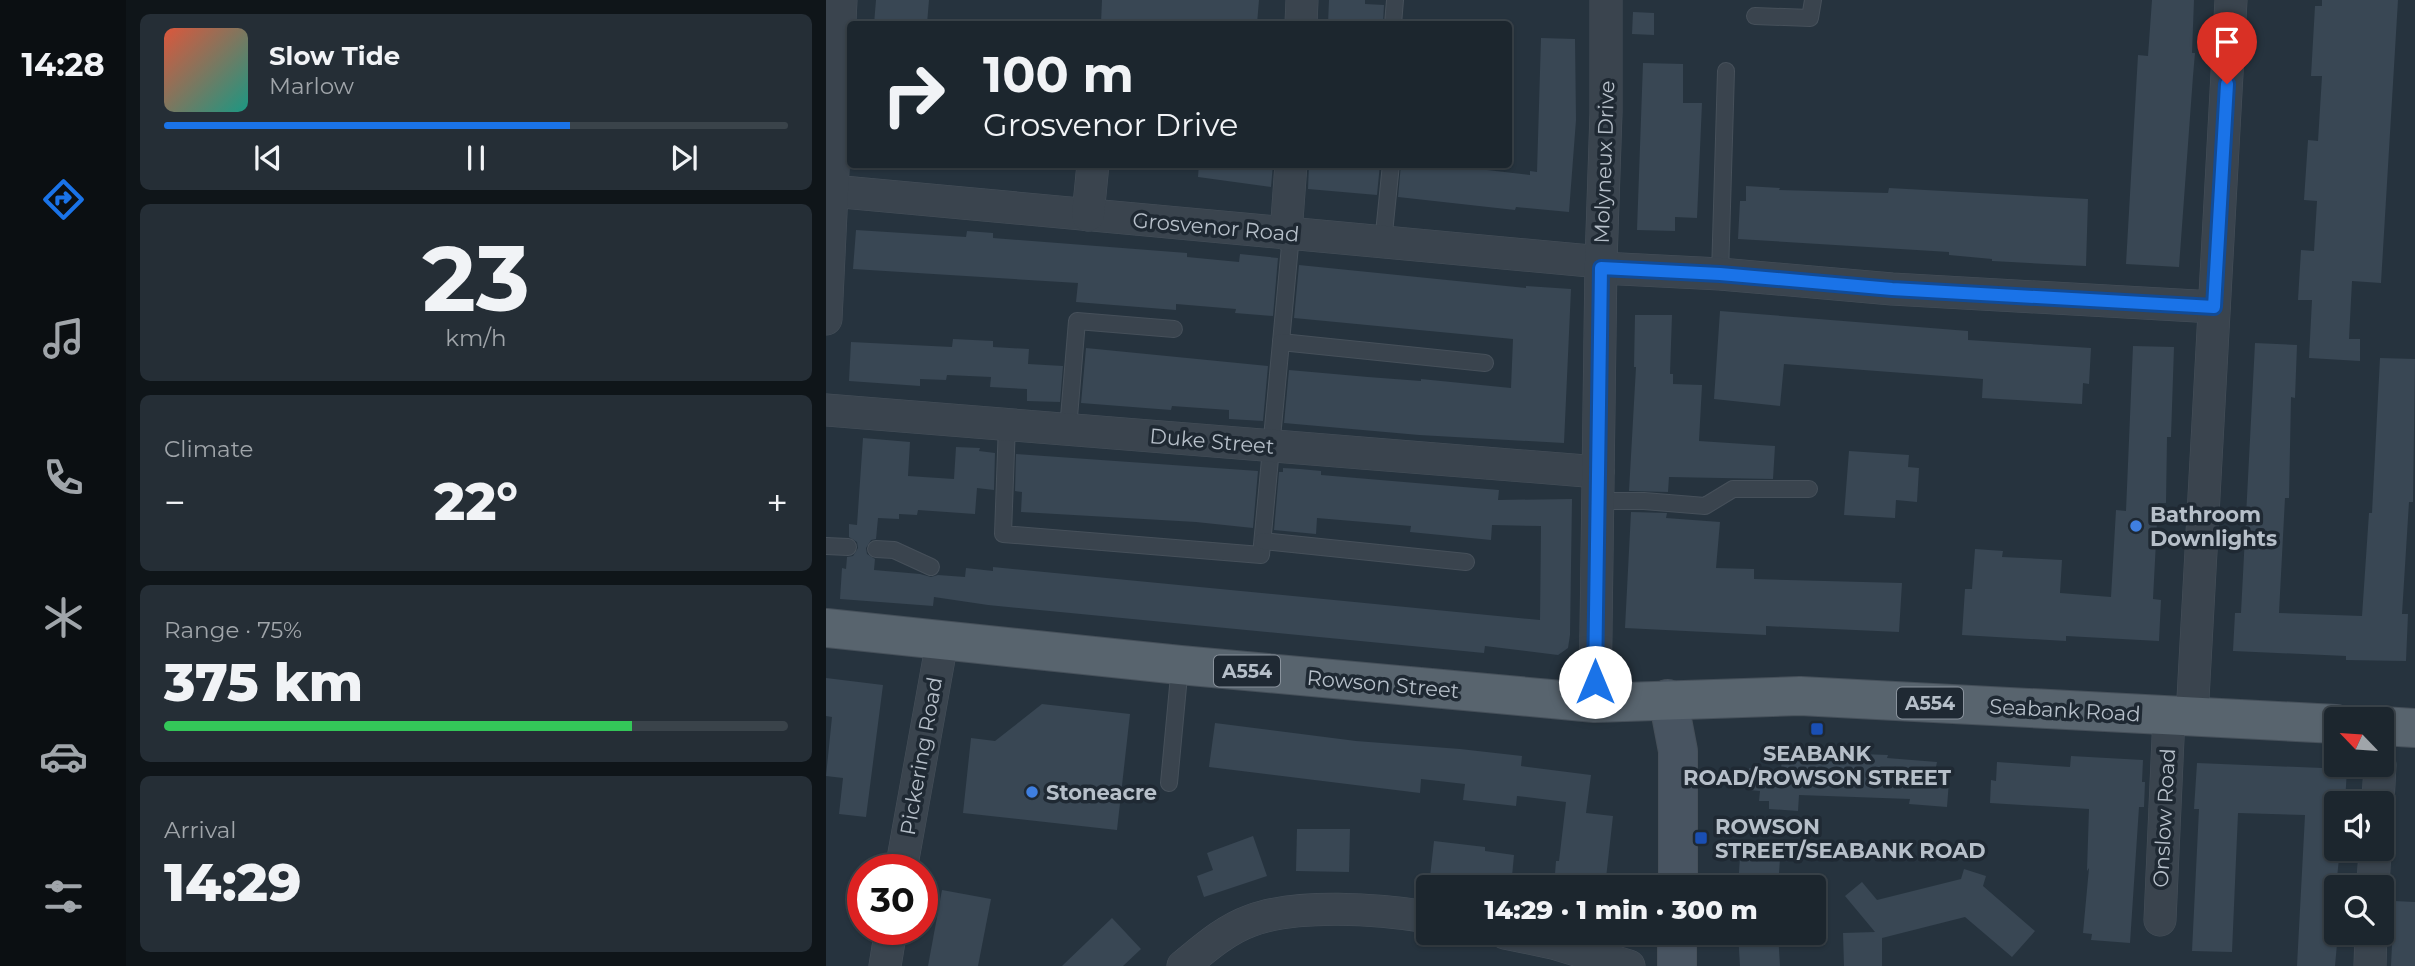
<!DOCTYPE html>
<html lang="en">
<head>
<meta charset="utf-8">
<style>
  :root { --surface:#1c262e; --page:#252e36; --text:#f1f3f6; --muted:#a0a5aa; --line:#3a434a; --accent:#1a73e8 }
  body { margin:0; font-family:Montserrat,sans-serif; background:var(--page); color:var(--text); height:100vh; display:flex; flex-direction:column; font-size:26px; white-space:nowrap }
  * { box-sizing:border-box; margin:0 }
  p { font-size:23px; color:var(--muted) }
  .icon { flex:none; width:38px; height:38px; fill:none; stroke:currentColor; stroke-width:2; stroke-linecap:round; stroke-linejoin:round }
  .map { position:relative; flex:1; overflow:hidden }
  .side { display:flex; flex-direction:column; gap:14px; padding:14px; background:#0f1519; width:700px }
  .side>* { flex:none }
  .guide { position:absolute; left:21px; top:21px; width:665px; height:147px; border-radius:7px; box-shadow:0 2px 5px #0004,0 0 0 2px var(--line); background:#1c262e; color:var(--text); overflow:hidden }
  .needle { width:46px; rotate:295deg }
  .fabs { position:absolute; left:1498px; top:707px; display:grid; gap:14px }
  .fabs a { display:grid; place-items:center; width:70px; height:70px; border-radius:7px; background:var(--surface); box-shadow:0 2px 5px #0004,0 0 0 2px var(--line); font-size:35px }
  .speed { position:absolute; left:21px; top:854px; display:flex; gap:14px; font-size:35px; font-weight:700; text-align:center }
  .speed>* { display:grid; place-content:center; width:91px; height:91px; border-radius:50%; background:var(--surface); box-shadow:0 2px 5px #0004,0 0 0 2px var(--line); line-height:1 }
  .speed .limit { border:10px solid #d22; background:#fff; color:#111 }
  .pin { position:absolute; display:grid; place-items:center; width:60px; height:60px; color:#fff; margin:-72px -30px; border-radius:50% 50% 50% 0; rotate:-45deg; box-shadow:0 0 7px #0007 }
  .pin .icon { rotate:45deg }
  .me { position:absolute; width:77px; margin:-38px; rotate:0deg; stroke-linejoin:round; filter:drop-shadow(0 0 5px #0008) }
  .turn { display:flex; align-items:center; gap:24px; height:147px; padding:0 21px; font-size:32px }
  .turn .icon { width:91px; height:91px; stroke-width:2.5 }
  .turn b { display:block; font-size:49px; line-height:60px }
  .big { font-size:52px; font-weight:800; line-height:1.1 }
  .side .tile { flex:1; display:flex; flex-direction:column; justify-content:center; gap:10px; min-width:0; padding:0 24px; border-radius:10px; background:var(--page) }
  .side .dial { align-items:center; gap:0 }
  .dial b { font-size:91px; line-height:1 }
  .song { display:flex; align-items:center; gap:21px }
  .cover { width:84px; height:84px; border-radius:10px; background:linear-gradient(135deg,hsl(10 70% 55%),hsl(170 70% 35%)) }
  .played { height:7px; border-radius:4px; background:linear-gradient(90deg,var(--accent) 65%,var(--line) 65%) }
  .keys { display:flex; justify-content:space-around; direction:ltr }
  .heat { display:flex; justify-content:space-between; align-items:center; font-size:38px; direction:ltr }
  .charge { height:10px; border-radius:5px; background:linear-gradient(90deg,#34c759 75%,var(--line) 0) }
  .trip { position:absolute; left:590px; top:875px; width:410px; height:70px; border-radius:7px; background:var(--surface); box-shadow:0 2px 5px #0004,0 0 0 2px var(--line); font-weight:800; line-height:70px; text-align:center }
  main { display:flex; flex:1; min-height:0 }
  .tab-bar { display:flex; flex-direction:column; width:126px; justify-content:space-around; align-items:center; background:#0b0f12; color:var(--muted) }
  .tab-bar .icon { width:49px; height:49px }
  .tab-bar .active { color:var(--accent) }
  .tab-bar b { font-size:32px; color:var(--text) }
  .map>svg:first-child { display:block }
</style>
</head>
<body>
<main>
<nav class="tab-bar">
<b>14:28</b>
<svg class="icon active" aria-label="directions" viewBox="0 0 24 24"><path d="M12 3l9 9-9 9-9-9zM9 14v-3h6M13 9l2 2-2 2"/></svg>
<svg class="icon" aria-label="music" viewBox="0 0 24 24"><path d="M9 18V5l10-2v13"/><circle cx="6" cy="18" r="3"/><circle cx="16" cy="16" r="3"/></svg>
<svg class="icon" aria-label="phone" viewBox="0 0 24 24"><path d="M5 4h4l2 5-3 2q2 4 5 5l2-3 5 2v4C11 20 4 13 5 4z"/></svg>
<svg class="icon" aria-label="climate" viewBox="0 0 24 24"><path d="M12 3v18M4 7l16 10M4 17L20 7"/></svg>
<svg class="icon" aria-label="car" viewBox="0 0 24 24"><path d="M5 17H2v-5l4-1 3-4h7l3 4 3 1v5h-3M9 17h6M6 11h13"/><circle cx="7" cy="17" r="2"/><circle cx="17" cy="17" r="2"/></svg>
<svg class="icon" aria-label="filters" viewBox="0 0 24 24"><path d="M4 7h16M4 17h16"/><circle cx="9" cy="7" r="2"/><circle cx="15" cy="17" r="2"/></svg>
</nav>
<section class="side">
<div class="tile">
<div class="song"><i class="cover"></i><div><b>Slow Tide</b><p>Marlow</p></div></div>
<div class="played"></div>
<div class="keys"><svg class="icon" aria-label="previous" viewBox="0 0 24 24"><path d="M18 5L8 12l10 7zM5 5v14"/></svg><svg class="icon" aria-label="pause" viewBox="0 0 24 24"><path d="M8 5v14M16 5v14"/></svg><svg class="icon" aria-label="next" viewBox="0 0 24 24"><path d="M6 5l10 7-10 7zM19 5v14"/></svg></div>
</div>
<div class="tile dial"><b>23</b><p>km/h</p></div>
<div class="tile"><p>Climate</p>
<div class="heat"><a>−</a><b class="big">22°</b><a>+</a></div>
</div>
<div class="tile"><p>Range · 75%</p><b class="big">375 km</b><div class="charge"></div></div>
<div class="tile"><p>Arrival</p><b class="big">14:29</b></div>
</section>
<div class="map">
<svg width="1589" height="966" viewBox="0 0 1589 966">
  <rect width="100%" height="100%" fill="#26333e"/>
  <g fill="#394754">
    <path d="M50,0H103L101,24H48Z"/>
    <path d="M276,0H433L431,24L275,23Z"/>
    <path d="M503,0H539V4L558,5L557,24H502Z"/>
    <path d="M1326,0H1368L1366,53H1369L1367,76L1353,267L1300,264L1312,55L1322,56Z"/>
    <path d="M1496,0H1572L1555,283L1526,281L1523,339H1534V361L1483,358L1486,300H1472L1475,250L1488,251L1491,201L1478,200L1482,140L1492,141L1496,76H1485L1489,6H1496Z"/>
    <path d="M807,12L828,13V35L806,34Z"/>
    <path d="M715,38L749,39L750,120L743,212L690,207L689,210L572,197L575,164L644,168L704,175V171L711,172Z"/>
    <path d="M817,63L857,64V103H876L871,218L849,217V231L811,230Z"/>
    <path d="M373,164H447L445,187L372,177Z"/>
    <path d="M483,164H554L551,195L482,189Z"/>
    <path d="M920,186L954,188L953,190L1062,193L1063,188L1262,199L1260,266L1166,261V259L1123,255V252L912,239L914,201H920Z"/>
    <path d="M30,230L140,237L141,231L167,233V238L361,253V257L413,262L414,254L452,258L447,316L409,313L410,309L350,304V310L250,302L252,283L27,269Z"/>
    <path d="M473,265L700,288V286L745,289L738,443L593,435L458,423L463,370L542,377L595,381V379L685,388L687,339L468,318Z"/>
    <path d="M894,311L1142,331V340L1265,348L1263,384L1257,383L1256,404L1173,399L1156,398L1157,379L958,364L954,406L888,399Z"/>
    <path d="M809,315H846L844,374H847V384L876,385L873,441L949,446L947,479L843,477L842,492L803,491L810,367H808Z"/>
    <path d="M127,339L167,341V347L203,349L202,364L237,366L234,402L201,401V389L164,387L165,377L121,375L120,380L94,379V386L23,381L25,342L126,347Z"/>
    <path d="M1429,343L1471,345L1469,398L1465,397L1463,498H1459L1453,613L1536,616L1543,513H1546L1554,358L1589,359L1587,502H1583L1576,614H1582L1580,661L1520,660V656L1407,651L1409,613H1415Z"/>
    <path d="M1307,346L1348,347L1345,437H1341L1340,503H1332L1327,599L1335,600L1333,641L1240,636V641L1136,635L1139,589H1146L1149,549L1177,551L1176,557L1236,560L1234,593L1285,597L1290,510L1300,511Z"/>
    <path d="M260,348L442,366L437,421L403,419V410L346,406L345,410L255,403Z"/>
    <path d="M37,438L84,442L82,476L128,479L130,447L154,448L153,451L169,453L168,490L151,488L149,514L92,510L91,515L73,514V519L52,518L50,539L45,540L40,548L41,554L49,559L48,570L94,574L105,577L112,575L139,577L140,568L167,571V567L714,620L715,526L666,525L665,540L584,532L585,526L491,518L490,534L448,530L453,472H457V468L474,469L495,471V475L673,490L672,500L746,499L744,635L742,648L732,655L659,646L658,653L162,605L108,597L107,606L14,599L16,568L20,569L21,557L27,556L32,548L31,542L23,537V524L31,525Z"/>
    <path d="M1023,451L1083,455L1082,467L1093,468L1091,502L1070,500L1069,518L1018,515Z"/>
    <path d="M190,454L432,471L427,528L370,522L195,512L196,492L189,491Z"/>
    <path d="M805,512L841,513L840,518L894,522L890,568L928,569V579L1076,583L1073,632L940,626V635L799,628Z"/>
    <path d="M0,678L57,685L40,817L13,814L17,778L0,776L6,717L0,716Z"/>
    <path d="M216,704L304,714L291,830L137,813L145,738L169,741Z"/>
    <path d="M389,723L530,741L634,749L696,756L695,766L765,775L760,813L787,816L779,887H728L730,861H733L740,802L691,796L690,806L637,800L639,784L595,779L594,793L383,767Z"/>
    <path d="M1009,753L1062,755L1061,758L1111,762L1110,767L1124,768L1121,807L1083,804L1084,799L973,795L972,811L943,809V801H933L934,791L922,790L923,768L955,770L956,756L1008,760Z"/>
    <path d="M1245,756L1317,760L1316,782H1319L1318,807H1313L1304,943L1265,940L1266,934L1257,933L1263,868L1261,871L1263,809L1164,803L1165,780L1170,781L1171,762L1244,767Z"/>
    <path d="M1371,763L1521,769L1519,803H1510V849H1514L1510,887L1512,933L1509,966H1471L1479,815L1412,813L1406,952L1366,951L1373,809H1368Z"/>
    <path d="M471,829H524L523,872L470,871Z"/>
    <path d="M427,836L441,876L378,897L371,876L387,870L381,853Z"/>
    <path d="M608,841L659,847V851L688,855L685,887L603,886Z"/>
    <path d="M914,857L954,859L952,887H912Z"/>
    <path d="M1138,869L1160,876L1157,886L1209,931L1186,957L1139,917L1056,938V966H1018L1017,933L1049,932L1019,896L1036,882L1051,900L1135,879Z"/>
    <path d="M116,890L165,899L152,966H102Z"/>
    <path d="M1568,901L1589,902V966H1565Z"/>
    <path d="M286,918L315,949L297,966H236Z"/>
    <path d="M912,933H952L954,966H914Z"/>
  </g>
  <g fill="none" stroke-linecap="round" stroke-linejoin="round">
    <defs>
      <g id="lane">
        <path d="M929,16L984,18L987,0"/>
        <path d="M567,24L569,0"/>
        <path d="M557,243L565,164"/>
        <path d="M894,274L900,71"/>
        <path d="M455,342L465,235"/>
        <path d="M181,424L177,534L435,555L455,342L659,363"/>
        <path d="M242,429L251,321L348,329"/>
        <path d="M771,501H818L879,506L907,489H983"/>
        <path d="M437,541L640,562"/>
        <path d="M0,546L22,547"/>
        <path d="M50,549L68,550L105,567"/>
        <path d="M343,783L354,665"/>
      </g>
      <g id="street">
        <path d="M475,24L476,0"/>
        <path d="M6,191L775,262"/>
        <path d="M262,215L267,164"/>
        <path d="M460,234L465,164"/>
        <path d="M775,268L894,274L1066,289L1388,307"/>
        <path d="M0,319L15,0"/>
        <path d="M0,410L772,472"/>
        <path d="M769,703L775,262L780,113V0"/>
        <path d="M1366,717L1405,0"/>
        <path d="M1552,803L1554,765"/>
        <path d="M75,870L116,642"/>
        <path d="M1547,887L1549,849"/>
        <path d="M1334,920L1343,716"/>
        <path d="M679,933L727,943L803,966"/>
        <path d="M59,966L65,929"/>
        <path d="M357,966C378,949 399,930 424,921C471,903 553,909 602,917"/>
        <path d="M1544,966L1545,933"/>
      </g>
      <g id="secondary">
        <path d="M842,699L852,751V887"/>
        <path d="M851,966V933"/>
      </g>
      <g id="primary">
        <path d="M0,628L354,665L769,703L974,696L1510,724"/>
        <path d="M1556,726L1589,728"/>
      </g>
    </defs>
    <use href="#lane" stroke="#46505a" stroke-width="18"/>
    <use href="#street" stroke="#46505a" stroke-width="33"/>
    <use href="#secondary" stroke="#46505a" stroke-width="40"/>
    <use href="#primary" stroke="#46505a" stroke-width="40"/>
    <use href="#lane" stroke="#3a444e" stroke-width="16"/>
    <use href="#street" stroke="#3a444e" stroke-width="32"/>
    <use href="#secondary" stroke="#485461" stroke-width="38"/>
    <use href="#primary" stroke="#58646e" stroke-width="38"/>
  </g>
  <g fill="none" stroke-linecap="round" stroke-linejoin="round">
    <defs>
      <path id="route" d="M769,682L775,268L894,274L1066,289L1388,307L1401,84"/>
    </defs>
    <use href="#route" stroke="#114b97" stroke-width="18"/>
    <use href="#route" stroke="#1a73e8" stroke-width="12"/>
  </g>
  <g fill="#3f7fe0" stroke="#1f2933" stroke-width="2.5">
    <circle cx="1310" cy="526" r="7"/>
    <circle cx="206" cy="792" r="7"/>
  </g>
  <g fill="#1a4fb4" stroke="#1f2933" stroke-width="2.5">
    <rect x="984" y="722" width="14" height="14" rx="3.5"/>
    <rect x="868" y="831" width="14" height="14" rx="3.5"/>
  </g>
  <g text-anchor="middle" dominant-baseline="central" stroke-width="7" stroke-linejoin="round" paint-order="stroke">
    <g fill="#1f2933" stroke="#89929c" stroke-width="2">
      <rect x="388" y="655.5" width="66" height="31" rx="5"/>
      <rect x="1071" y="687.5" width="66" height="31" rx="5"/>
    </g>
    <g font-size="19" font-weight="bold" fill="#b6bfc9">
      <text x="421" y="671">A554</text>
      <text x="1104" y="703">A554</text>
    </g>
    <g font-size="21" fill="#b6bfc9" stroke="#1f2933">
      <text transform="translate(778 162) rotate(-88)">Molyneux Drive</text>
      <text transform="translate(390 227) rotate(5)">Grosvenor Road</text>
      <text transform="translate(386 441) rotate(5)">Duke Street</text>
      <text transform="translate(557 684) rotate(5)">Rowson Street</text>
      <text transform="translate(1239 710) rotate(3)">Seabank Road</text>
      <text transform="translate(95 756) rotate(-80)">Pickering Road</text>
      <text transform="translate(1338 818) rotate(-87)">Onslow Road</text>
    </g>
    <g font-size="21" font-weight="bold" fill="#b6bfc9" stroke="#1f2933" text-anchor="start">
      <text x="1324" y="514">Bathroom<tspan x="1324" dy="24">Downlights</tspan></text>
      <text x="991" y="753" text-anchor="middle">SEABANK<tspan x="991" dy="24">ROAD/ROWSON STREET</tspan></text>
      <text x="220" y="792">Stoneacre</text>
      <text x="889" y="826">ROWSON<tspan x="889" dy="24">STREET/SEABANK ROAD</tspan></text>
    </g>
  </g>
</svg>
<div class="fabs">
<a><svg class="needle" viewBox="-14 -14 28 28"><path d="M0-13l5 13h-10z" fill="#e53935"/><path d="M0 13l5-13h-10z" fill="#a0a5aa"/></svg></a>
<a><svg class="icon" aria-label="sound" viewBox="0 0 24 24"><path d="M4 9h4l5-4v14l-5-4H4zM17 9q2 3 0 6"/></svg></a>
<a><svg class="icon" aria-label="search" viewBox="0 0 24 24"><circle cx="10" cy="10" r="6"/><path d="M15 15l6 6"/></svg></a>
</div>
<div class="speed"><div class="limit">30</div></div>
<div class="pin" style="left:1401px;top:84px;background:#d93025"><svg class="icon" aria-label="arrive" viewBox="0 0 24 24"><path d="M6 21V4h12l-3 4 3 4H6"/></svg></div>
<svg class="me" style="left:769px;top:682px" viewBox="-20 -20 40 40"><circle r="19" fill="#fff"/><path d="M0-13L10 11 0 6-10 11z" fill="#1a73e8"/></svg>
<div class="trip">14:29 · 1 min · 300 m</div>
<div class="guide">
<div class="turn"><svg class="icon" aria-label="right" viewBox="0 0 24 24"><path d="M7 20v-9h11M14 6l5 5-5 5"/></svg><div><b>100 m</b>Grosvenor Drive</div></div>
</div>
</div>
</main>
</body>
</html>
